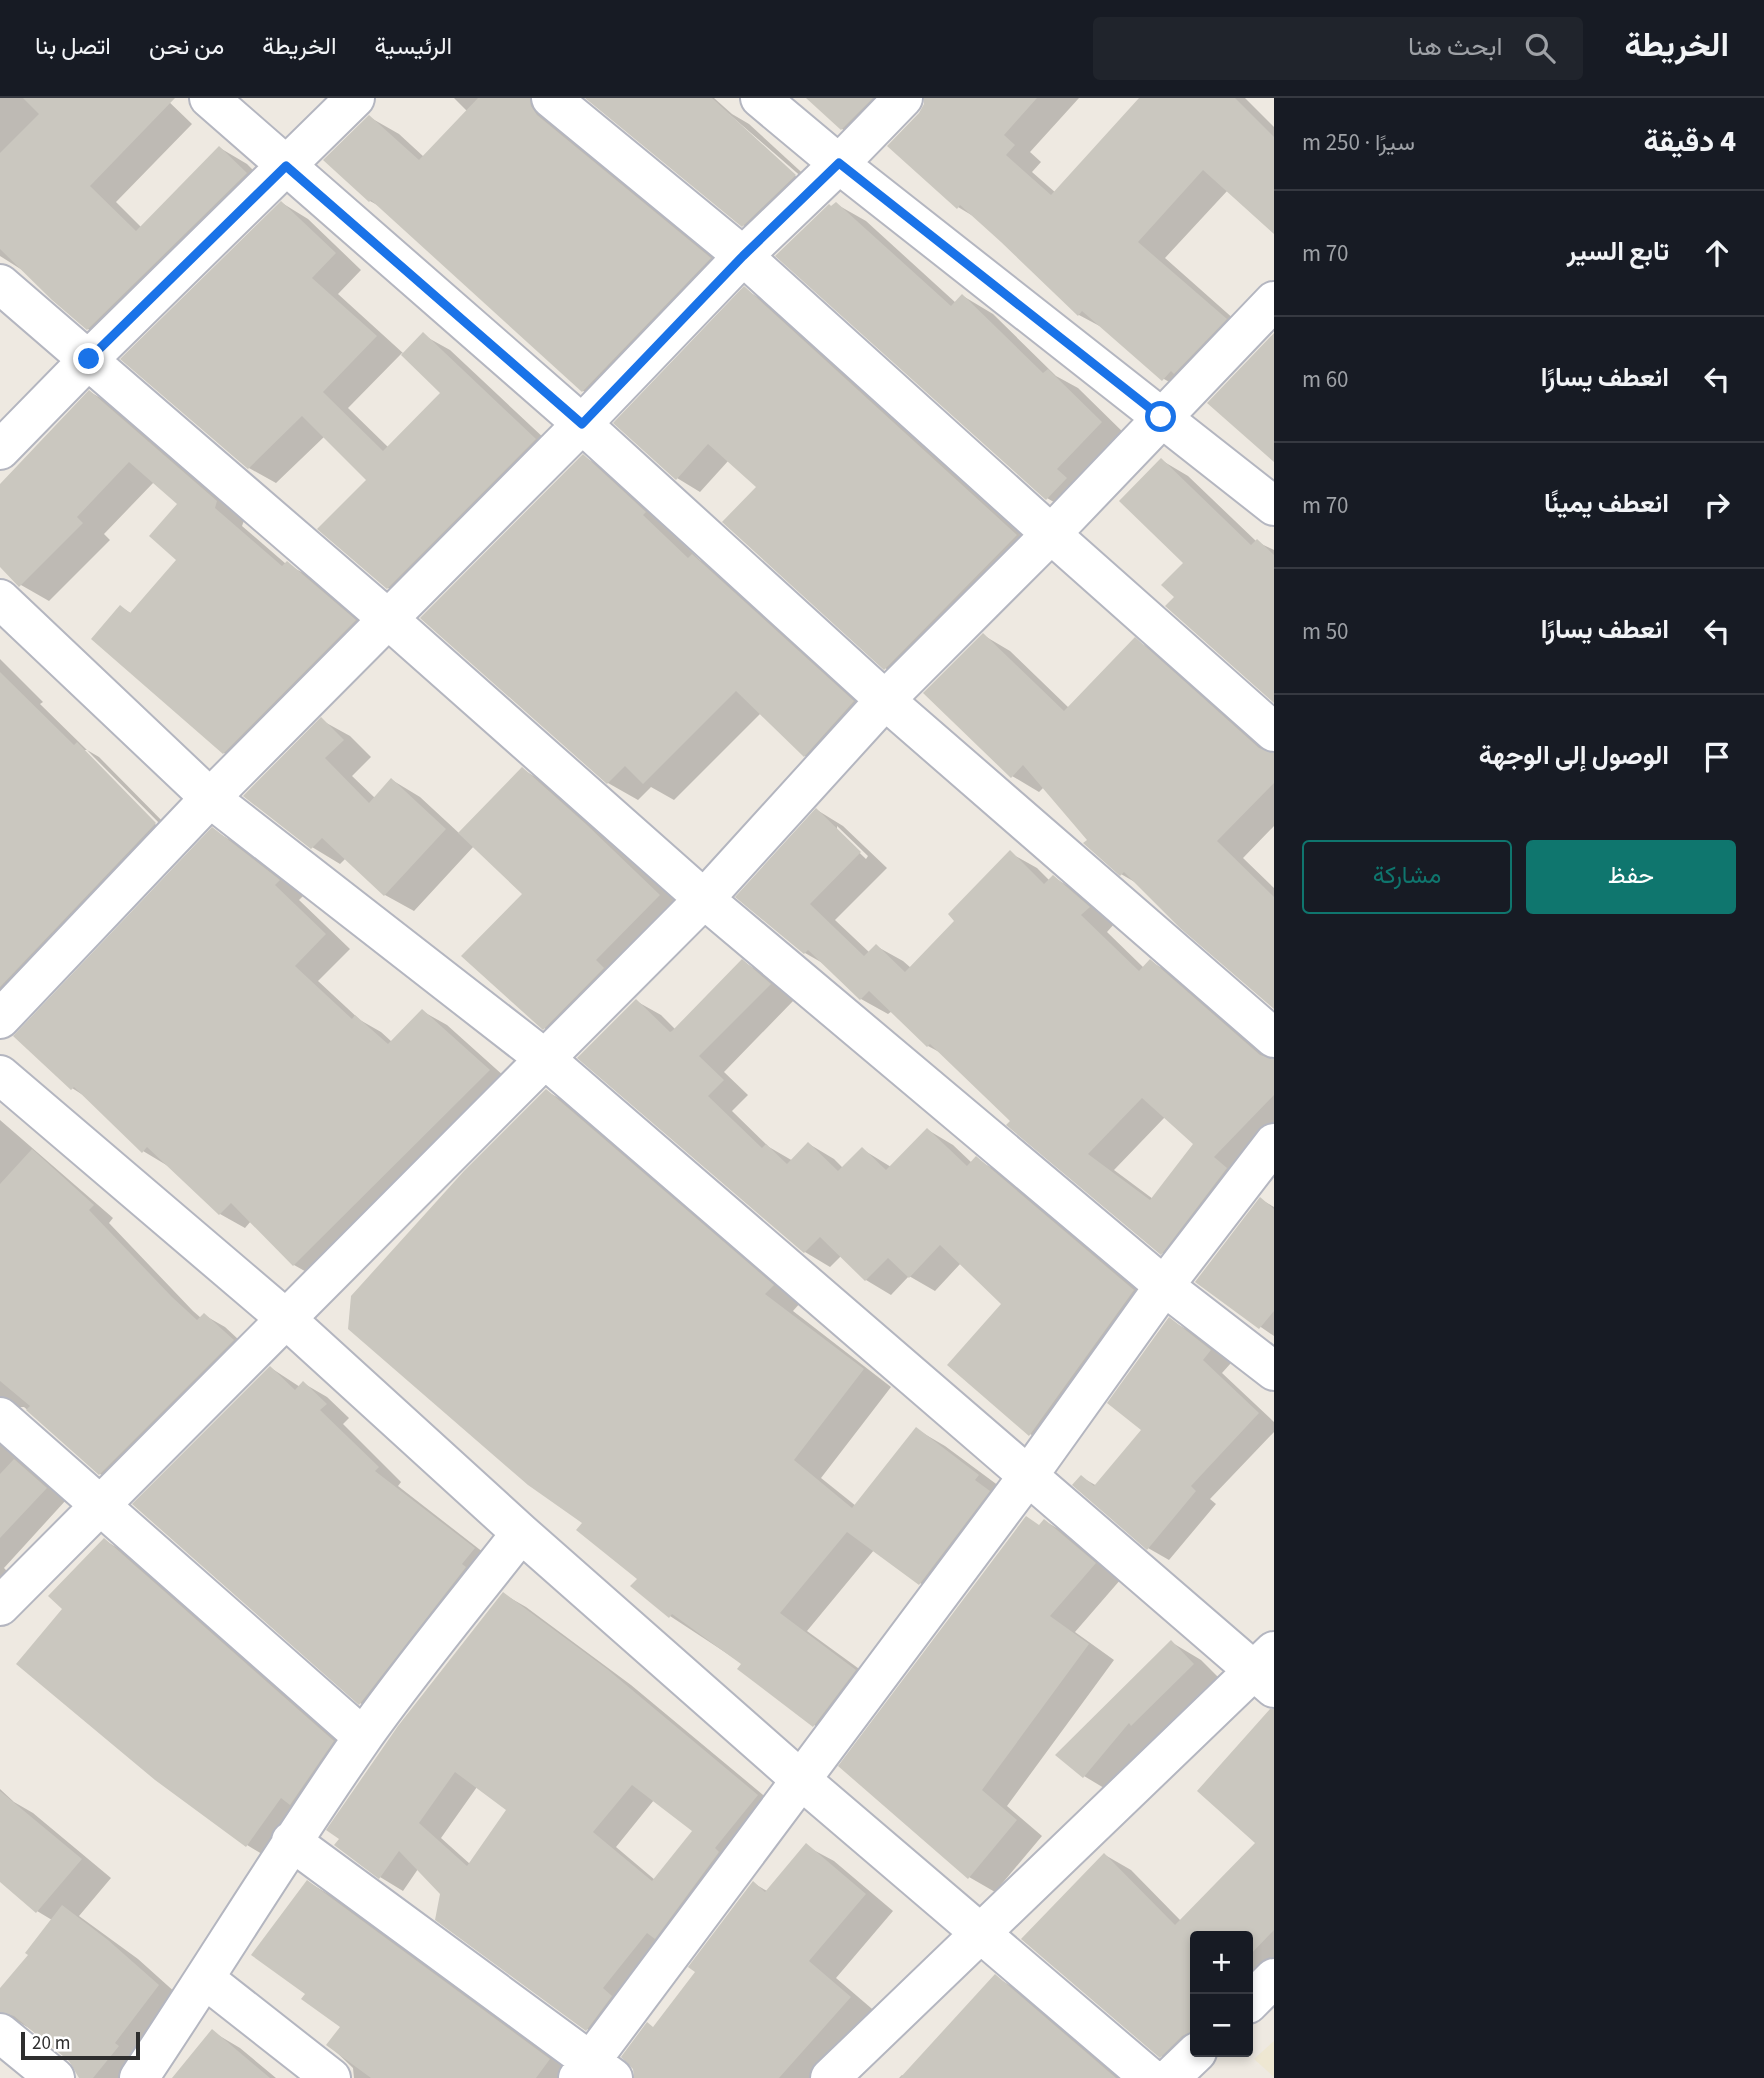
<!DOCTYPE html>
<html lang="ar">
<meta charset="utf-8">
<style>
body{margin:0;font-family:"Source Sans 3",Vazirmatn,sans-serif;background:#20242c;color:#f1f3f6;direction:rtl}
.controls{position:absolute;right:21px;bottom:21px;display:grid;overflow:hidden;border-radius:7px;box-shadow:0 4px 10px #0003}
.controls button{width:63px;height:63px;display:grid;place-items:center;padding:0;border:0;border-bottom:2px solid #363941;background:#171b24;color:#f1f3f6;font:35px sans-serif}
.scale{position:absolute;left:21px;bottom:18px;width:119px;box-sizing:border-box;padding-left:7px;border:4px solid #2e2e2e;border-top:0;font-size:19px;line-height:24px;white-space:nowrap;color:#2e2e2e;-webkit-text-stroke:5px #fff;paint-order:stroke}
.stop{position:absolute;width:21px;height:21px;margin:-16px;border:5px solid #1a73e8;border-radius:50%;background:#fff}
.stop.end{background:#1a73e8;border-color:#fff;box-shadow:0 2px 7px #0008}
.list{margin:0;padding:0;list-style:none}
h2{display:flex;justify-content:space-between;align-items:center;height:91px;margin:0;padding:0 28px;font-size:30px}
h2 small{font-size:23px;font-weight:400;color:#9ea1a6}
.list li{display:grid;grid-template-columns:46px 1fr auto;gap:21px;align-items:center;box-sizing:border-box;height:126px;padding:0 28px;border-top:2px solid #363941}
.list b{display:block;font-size:26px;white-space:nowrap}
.list em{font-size:23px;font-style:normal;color:#9ea1a6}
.actions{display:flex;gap:14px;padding:21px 28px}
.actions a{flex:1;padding:16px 0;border:2px solid #0f766e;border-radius:7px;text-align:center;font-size:24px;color:#0f766e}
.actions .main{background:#0f766e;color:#fff}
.icon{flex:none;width:38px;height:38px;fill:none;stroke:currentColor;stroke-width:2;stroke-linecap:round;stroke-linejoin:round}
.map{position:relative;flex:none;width:1274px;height:1980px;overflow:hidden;direction:ltr}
header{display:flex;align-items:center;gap:42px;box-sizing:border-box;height:98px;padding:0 35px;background:#171b24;border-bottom:2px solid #363941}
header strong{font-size:33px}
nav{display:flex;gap:38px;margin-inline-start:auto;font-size:24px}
.search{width:490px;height:63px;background:#20242c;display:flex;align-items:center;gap:18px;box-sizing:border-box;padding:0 24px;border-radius:7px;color:#9ea1a6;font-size:26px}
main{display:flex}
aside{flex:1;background:#171b24}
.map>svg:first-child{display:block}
.education{fill:#eee7d2}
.shadow{fill:#0003;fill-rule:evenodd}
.building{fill:#cac7bf;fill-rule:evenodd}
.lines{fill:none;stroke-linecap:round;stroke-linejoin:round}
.minor-casing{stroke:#b4b6c0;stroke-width:42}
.minor{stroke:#fff;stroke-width:38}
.route{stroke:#1a73e8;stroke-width:9}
</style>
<header>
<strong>الخريطة</strong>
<div class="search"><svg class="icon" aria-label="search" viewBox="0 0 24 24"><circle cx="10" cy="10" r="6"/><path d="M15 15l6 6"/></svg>ابحث هنا</div>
<nav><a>الرئيسية</a><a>الخريطة</a><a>من نحن</a><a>اتصل بنا</a></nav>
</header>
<main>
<aside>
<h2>4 دقيقة<small>سيرًا · 250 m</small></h2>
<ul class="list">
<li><svg class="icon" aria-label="ahead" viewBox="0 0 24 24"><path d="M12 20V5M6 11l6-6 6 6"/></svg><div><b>تابع السير</b></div><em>70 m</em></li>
<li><svg class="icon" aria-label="left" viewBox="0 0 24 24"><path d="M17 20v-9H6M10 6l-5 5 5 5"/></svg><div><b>انعطف يسارًا</b></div><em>60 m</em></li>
<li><svg class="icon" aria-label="right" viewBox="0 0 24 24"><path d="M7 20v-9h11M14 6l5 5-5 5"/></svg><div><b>انعطف يمينًا</b></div><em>70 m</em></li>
<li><svg class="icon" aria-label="left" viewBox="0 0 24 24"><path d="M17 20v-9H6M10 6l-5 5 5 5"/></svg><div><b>انعطف يسارًا</b></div><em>50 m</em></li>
<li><svg class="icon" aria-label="arrive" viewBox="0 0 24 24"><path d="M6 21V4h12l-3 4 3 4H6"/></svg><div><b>الوصول إلى الوجهة</b></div></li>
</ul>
<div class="actions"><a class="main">حفظ</a><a>مشاركة</a></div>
</aside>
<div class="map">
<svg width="1274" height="1980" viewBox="0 0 1274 1980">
<rect width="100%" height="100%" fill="#eee9e1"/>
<path class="education" d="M 1274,1943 L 1274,1979 L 1254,1961 Z"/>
<path class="shadow" d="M 0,0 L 165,0 L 192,26 L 116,104 L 142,130 L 220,50 L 247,66 L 273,92 L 115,247 L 88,231 L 30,177 L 0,158 Z
M 454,0 L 565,0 L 738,177 L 611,309 L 583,293 L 379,108 L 370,103 L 371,20 L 399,36 L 424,59 L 468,14 Z
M 588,0 L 714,0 L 732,16 L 749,26 L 823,94 L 771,144 L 743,127 ZM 729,16 L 804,81 L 802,84 L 728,17 Z
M 808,0 L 915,0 L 870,47 L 842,31 Z
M 926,0 L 1079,0 L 1030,54 L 1041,64 L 1032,74 L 1056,95 L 1141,0 L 1245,0 L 1274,29 L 1274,133 L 1228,92 L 1165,160 L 1253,238 L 1192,297 L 1164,281 L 1107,232 L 1079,217 L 978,121 L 958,109 L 920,16 L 926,6 Z
M 282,105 L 308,121 L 361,172 L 338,196 L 404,256 L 423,237 L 450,252 L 562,357 L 415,505 L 388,490 L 368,382 L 325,338 L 276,385 L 249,370 ZM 402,255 L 442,295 L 389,350 L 348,310 Z
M 836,106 L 866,123 L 956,205 L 963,198 L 993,216 L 1056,278 L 1078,290 L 1131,342 L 1077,418 L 1047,400 L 832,110 Z
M 744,191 L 768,205 L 1040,451 L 909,584 L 885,570 L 759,389 L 729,362 L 700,394 L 677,380 Z
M 90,294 L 118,310 L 245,420 L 242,428 L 286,466 L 315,481 L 383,539 L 252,671 L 224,655 L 121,509 L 132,516 L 179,461 L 179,406 L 154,384 L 104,436 L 110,442 L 49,503 L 21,487 L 0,467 L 0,389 Z
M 583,358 L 613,376 L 675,432 L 672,435 L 700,462 L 722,475 L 883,621 L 834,675 L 805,658 L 761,615 L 674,702 L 651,689 L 638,702 L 608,685 Z
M 1161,362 L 1188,378 L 1257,444 L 1274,452 L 1274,602 L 1176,499 L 1185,465 Z
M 983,537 L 1010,553 L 1069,610 L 1135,542 L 1162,557 L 1274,657 L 1274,728 L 1243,760 L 1274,790 L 1274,909 L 1138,786 L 1121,776 L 1044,689 L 1039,694 L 1012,678 Z
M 0,561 L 43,604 L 40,606 L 87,652 L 82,652 L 161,732 L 164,730 L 87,652 L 99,659 L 177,738 L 0,903 Z
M 321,622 L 350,638 L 371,659 L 352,678 L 375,700 L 392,682 L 420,699 L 460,736 L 522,671 L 552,689 L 618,746 L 688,815 L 574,947 L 544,930 L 524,796 L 474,748 L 414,813 L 385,797 L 346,760 L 340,766 L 312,749 Z
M 817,712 L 843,728 L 887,770 L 835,822 L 870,855 L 876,848 L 903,863 L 911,870 L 957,823 L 1010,755 L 1037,770 L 1050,783 L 1053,779 L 1080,795 L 1115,825 L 1107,834 L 1144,870 L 1150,863 L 1177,879 L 1274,963 L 1274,1041 L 1188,1171 L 1162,1155 L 1012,1023 L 943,956 L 928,948 L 892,913 L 888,916 L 861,901 L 826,867 L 805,855 ZM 837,728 L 868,758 L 866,761 L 837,733 ZM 1165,1019 L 1195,1046 L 1153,1101 L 1114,1072 Z
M 213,732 L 237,746 L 304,797 L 299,802 L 350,851 L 318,883 L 360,922 L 381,934 L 392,944 L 422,913 L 447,927 L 514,987 L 319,1181 L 294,1167 L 251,1123 L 245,1130 L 220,1116 L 168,1068 L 143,1053 L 86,999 L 72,990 Z
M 742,863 L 767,878 L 795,901 L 724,974 L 748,997 L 732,1013 L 769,1049 L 793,1063 L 809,1046 L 834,1061 L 843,1070 L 862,1051 L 891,1069 L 928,1032 L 953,1047 L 972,1065 L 976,1061 L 1001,1075 L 1159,1207 L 1055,1351 L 1030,1336 L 1003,1206 L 961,1165 L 935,1193 L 909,1178 L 891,1197 L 866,1182 L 841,1158 L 830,1169 L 805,1154 L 580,959 L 636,903 L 661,917 L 675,931 Z
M 546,993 L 575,1009 L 801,1204 L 793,1213 L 891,1289 L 821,1380 L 856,1408 L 916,1331 L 945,1348 L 1007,1394 L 949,1502 L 920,1485 L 874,1452 L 807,1533 L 884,1589 L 843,1644 L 814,1627 L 743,1566 L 670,1518 L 639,1481 L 584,1425 Z
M 0,1022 L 113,1120 L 109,1125 L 193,1213 L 201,1220 L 204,1217 L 225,1229 L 253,1255 L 121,1388 L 100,1376 L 24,1309 L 15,1309 L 0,1325 Z
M 1260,1101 L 1274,1109 L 1274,1238 L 1255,1225 Z
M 1169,1222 L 1190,1233 L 1231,1265 L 1222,1275 L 1274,1324 L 1274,1334 L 1210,1401 L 1216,1406 L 1169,1462 L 1148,1450 L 1081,1379 L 1097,1388 L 1143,1332 Z
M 271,1270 L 300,1289 L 303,1285 L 327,1299 L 349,1320 L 343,1326 L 401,1384 L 398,1388 L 497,1465 L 384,1619 L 360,1605 L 135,1406 Z
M 0,1339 L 66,1402 L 4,1470 L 20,1487 L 0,1507 Z
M 1045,1423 L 1070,1438 L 1121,1481 L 1075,1534 L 1114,1562 L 1007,1708 L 1042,1738 L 995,1794 L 969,1779 L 841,1668 Z
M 104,1442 L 135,1460 L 364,1661 L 277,1765 L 247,1747 L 64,1510 Z
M 503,1496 L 526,1509 L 631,1587 L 780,1711 L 610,1945 L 587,1931 L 418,1771 L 403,1793 L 380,1779 ZM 477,1689 L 509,1712 L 470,1766 L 441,1740 ZM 654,1702 L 694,1733 L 655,1782 L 616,1749 Z
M 1171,1544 L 1201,1562 L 1223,1584 L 1114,1696 L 1084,1678 Z
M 1274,1613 L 1274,1874 L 1248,1922 L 1248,1838 L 1195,1838 L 1195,1954 L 1187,1973 L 1161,1958 L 1105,1757 L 1131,1772 L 1181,1823 L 1257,1745 Z
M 0,1691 L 14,1704 L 33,1715 L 111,1780 L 79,1818 L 138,1861 L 187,1905 L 136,1980 L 82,1980 L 70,1962 L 29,1930 L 0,1913 L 0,1893 L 30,1857 L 52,1822 L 37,1813 L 0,1782 Z
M 806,1748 L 834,1763 L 893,1813 L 836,1880 L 878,1916 L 821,1980 L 636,1980 L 654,1930 L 697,1874 L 753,1785 L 767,1793 Z
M 308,1784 L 335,1800 L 577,1978 L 575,1980 L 354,1980 L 353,1970 L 329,1947 L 343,1928 L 307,1896 Z
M 995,1879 L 1024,1895 L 1123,1980 L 899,1980 L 902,1977 L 904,1978 Z
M 213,1934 L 240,1950 L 276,1980 L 174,1980 Z"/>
<path class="building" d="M 23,0 L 175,0 L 90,88 L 136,133 L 219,48 L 247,75 L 87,232 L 52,202 L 0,151 L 0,55 L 39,16 Z
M 478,0 L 530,0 L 531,8 L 537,17 L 711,160 L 582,294 L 371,102 L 369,104 L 323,62 L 369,17 L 419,62 Z
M 585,0 L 712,0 L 796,77 L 742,129 Z
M 806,0 L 873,0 L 841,32 Z
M 924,0 L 1037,0 L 1004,37 L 1015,47 L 1006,57 L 1051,97 L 1139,0 L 1235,0 L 1274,39 L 1274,136 L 1203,72 L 1138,144 L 1227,221 L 1174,276 L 1171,273 L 1162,283 L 1082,213 L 1078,218 L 1001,144 L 960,107 L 957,111 L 887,48 L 919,15 L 924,6 Z
M 281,103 L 336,155 L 312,180 L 377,238 L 323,294 L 383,353 L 440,295 L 401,257 L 423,234 L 536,341 L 387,491 L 317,431 L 366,382 L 302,318 L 248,371 L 120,261 Z
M 836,104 L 951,208 L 962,196 L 1043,275 L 1048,271 L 1102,324 L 1057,371 L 1067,380 L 1046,402 L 775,158 L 829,106 L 831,108 Z
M 744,188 L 1017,437 L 884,572 L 722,424 L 756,389 L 708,346 L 676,382 L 613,325 Z
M 1274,235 L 1274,364 L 1207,305 Z
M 89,292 L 217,403 L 215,410 L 282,468 L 287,463 L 356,522 L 223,656 L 91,541 L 120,507 L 130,515 L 176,462 L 149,438 L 177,406 L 129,364 L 77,419 L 83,425 L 19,489 L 0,469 L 0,386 Z
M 583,356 L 646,414 L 643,417 L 688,460 L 692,456 L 854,603 L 804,659 L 736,593 L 643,686 L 625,668 L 607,686 L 420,520 Z
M 1161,360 L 1251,447 L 1257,441 L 1274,457 L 1274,605 L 1165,508 L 1174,499 L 1161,487 L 1183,465 L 1119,403 Z
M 983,535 L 1064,613 L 1135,539 L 1259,650 L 1274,655 L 1274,685 L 1217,743 L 1274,799 L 1274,911 L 1180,830 L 1124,774 L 1120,778 L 1083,745 L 1087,742 L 1023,667 L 1011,680 L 923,595 Z
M 0,574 L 74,647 L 77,644 L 156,725 L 0,889 Z
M 321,619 L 344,642 L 325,660 L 369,705 L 391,680 L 446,731 L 384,798 L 322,740 L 311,751 L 243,698 Z
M 522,669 L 587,727 L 660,797 L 596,862 L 604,870 L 543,932 L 461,858 L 522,796 L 458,735 Z
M 816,710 L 861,754 L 810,806 L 864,858 L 876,846 L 905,874 L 954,823 L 948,816 L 1010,752 L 1044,786 L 1053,777 L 1090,809 L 1081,817 L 1139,873 L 1150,861 L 1260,957 L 1274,961 L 1274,997 L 1214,1059 L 1227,1070 L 1161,1157 L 1006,1027 L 1010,1023 L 930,946 L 927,949 L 869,893 L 860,902 L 808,852 L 804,856 L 735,799 ZM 1142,1000 L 1193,1046 L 1150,1102 L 1088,1056 Z
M 212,729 L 280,782 L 275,787 L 326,836 L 295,868 L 352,921 L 355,917 L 388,946 L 422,911 L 490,972 L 293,1168 L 231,1105 L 219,1117 L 147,1049 L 142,1055 L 74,989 L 71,992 L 13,938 Z
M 742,861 L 771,886 L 699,958 L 724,982 L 708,998 L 762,1050 L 766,1046 L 787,1066 L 808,1044 L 838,1073 L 862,1049 L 886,1072 L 927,1030 L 967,1068 L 976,1058 L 1134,1192 L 1029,1338 L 947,1267 L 1001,1206 L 940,1147 L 909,1180 L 888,1160 L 865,1183 L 820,1139 L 804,1155 L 577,960 L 636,901 L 670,934 L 672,933 Z
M 546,991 L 774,1187 L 765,1196 L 864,1271 L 794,1362 L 852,1410 L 916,1329 L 979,1377 L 975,1382 L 990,1393 L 919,1487 L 847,1434 L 780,1515 L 856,1572 L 813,1629 L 737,1571 L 741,1566 L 672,1516 L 669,1520 L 630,1488 L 637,1481 L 576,1432 L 582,1425 L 528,1387 L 348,1231 L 351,1198 L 464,1073 Z
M 32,1051 L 94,1107 L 89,1112 L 172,1199 L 197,1222 L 204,1215 L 234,1242 L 99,1377 L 26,1312 L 30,1308 L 0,1283 L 0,1086 Z
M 1260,1099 L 1274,1111 L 1274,1213 L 1259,1231 L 1195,1184 Z
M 1169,1219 L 1211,1252 L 1203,1262 L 1259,1315 L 1191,1388 L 1196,1393 L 1147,1452 L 1072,1387 L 1081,1377 L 1094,1388 L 1141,1332 L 1107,1305 Z
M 270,1268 L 295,1292 L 303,1283 L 327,1306 L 320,1312 L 379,1369 L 375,1373 L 475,1450 L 462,1466 L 466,1469 L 359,1607 L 132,1406 Z
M 14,1361 L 47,1390 L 0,1440 L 0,1376 Z
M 1026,1418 L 1039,1427 L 1044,1421 L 1096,1465 L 1050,1518 L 1089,1546 L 982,1692 L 1017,1722 L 968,1781 L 838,1668 Z
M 104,1440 L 334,1643 L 290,1707 L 281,1700 L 246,1749 L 155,1682 L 16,1566 L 62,1511 L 48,1498 Z
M 503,1494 L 607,1571 L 758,1697 L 715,1750 L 719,1754 L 655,1841 L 647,1835 L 603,1890 L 612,1898 L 586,1933 L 435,1822 L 440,1796 L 399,1753 L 379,1781 L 334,1747 L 339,1741 L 326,1732 L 398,1628 ZM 455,1674 L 506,1712 L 467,1768 L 419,1725 ZM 632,1687 L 692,1733 L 652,1783 L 593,1734 Z
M 1171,1542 L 1194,1566 L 1131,1628 L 1129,1625 L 1083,1680 L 1055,1657 Z
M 1270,1611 L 1274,1611 L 1274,1832 L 1248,1859 L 1248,1838 L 1195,1838 L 1195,1932 L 1182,1938 L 1160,1960 L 1021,1841 L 1104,1755 L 1175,1827 L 1255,1745 L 1197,1693 Z
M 0,1693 L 82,1761 L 36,1815 L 0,1784 Z
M 806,1745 L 866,1796 L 809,1863 L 851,1899 L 779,1980 L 634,1980 L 633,1971 L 621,1959 L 647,1924 L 653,1929 L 695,1874 L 688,1869 L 753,1783 L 765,1794 Z
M 307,1782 L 550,1961 L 536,1980 L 371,1980 L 326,1947 L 340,1929 L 301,1901 L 305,1896 L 251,1857 Z
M 62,1807 L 108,1842 L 159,1887 L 115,1945 L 119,1948 L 93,1980 L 79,1980 L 69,1963 L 14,1918 L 0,1914 L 0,1890 L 28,1857 L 25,1855 Z
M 995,1876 L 1116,1980 L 900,1980 Z
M 212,1931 L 270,1980 L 172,1980 Z"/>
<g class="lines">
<g class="minor-casing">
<path id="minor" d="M 209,0 L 582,326 L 885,602 L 1274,940
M 551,0 L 743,158 L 1051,436 L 1274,634
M 760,0 L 839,66 L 1274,408
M 0,186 L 388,521 L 704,801 L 1164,1188 L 1274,1273
M 0,352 L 89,261 L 355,0
M 0,501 L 210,700 L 544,960 L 1274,1590
M 0,921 L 210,700 L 582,326 L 743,158 L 839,66 L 903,0
M 0,977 L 285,1220 L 521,1435 L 800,1681 L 1150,1980
M 0,1319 L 363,1639
M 0,1508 L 704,801 L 885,602 L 1051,436 L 1274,203
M 291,1743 L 613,1980
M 205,1881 L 331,1980
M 1248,1906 L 1274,1880
M 0,1935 L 55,1980
M 139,1980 C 214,1868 284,1752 361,1642 C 411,1571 468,1503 521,1435
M 578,1980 L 1028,1378 L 1164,1188 L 1274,1045
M 830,1980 L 1274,1553
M 1170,1980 L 1197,1954"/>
</g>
<use href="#minor" class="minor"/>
</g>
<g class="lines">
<path class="route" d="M 89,261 L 286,68 L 582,326 L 743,158 L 839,65 L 1161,319"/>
</g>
</svg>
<div class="controls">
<button>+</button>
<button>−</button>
</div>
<div class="scale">20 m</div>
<div class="stop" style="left:1161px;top:319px"></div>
<div class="stop end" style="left:89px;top:261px"></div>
</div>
</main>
